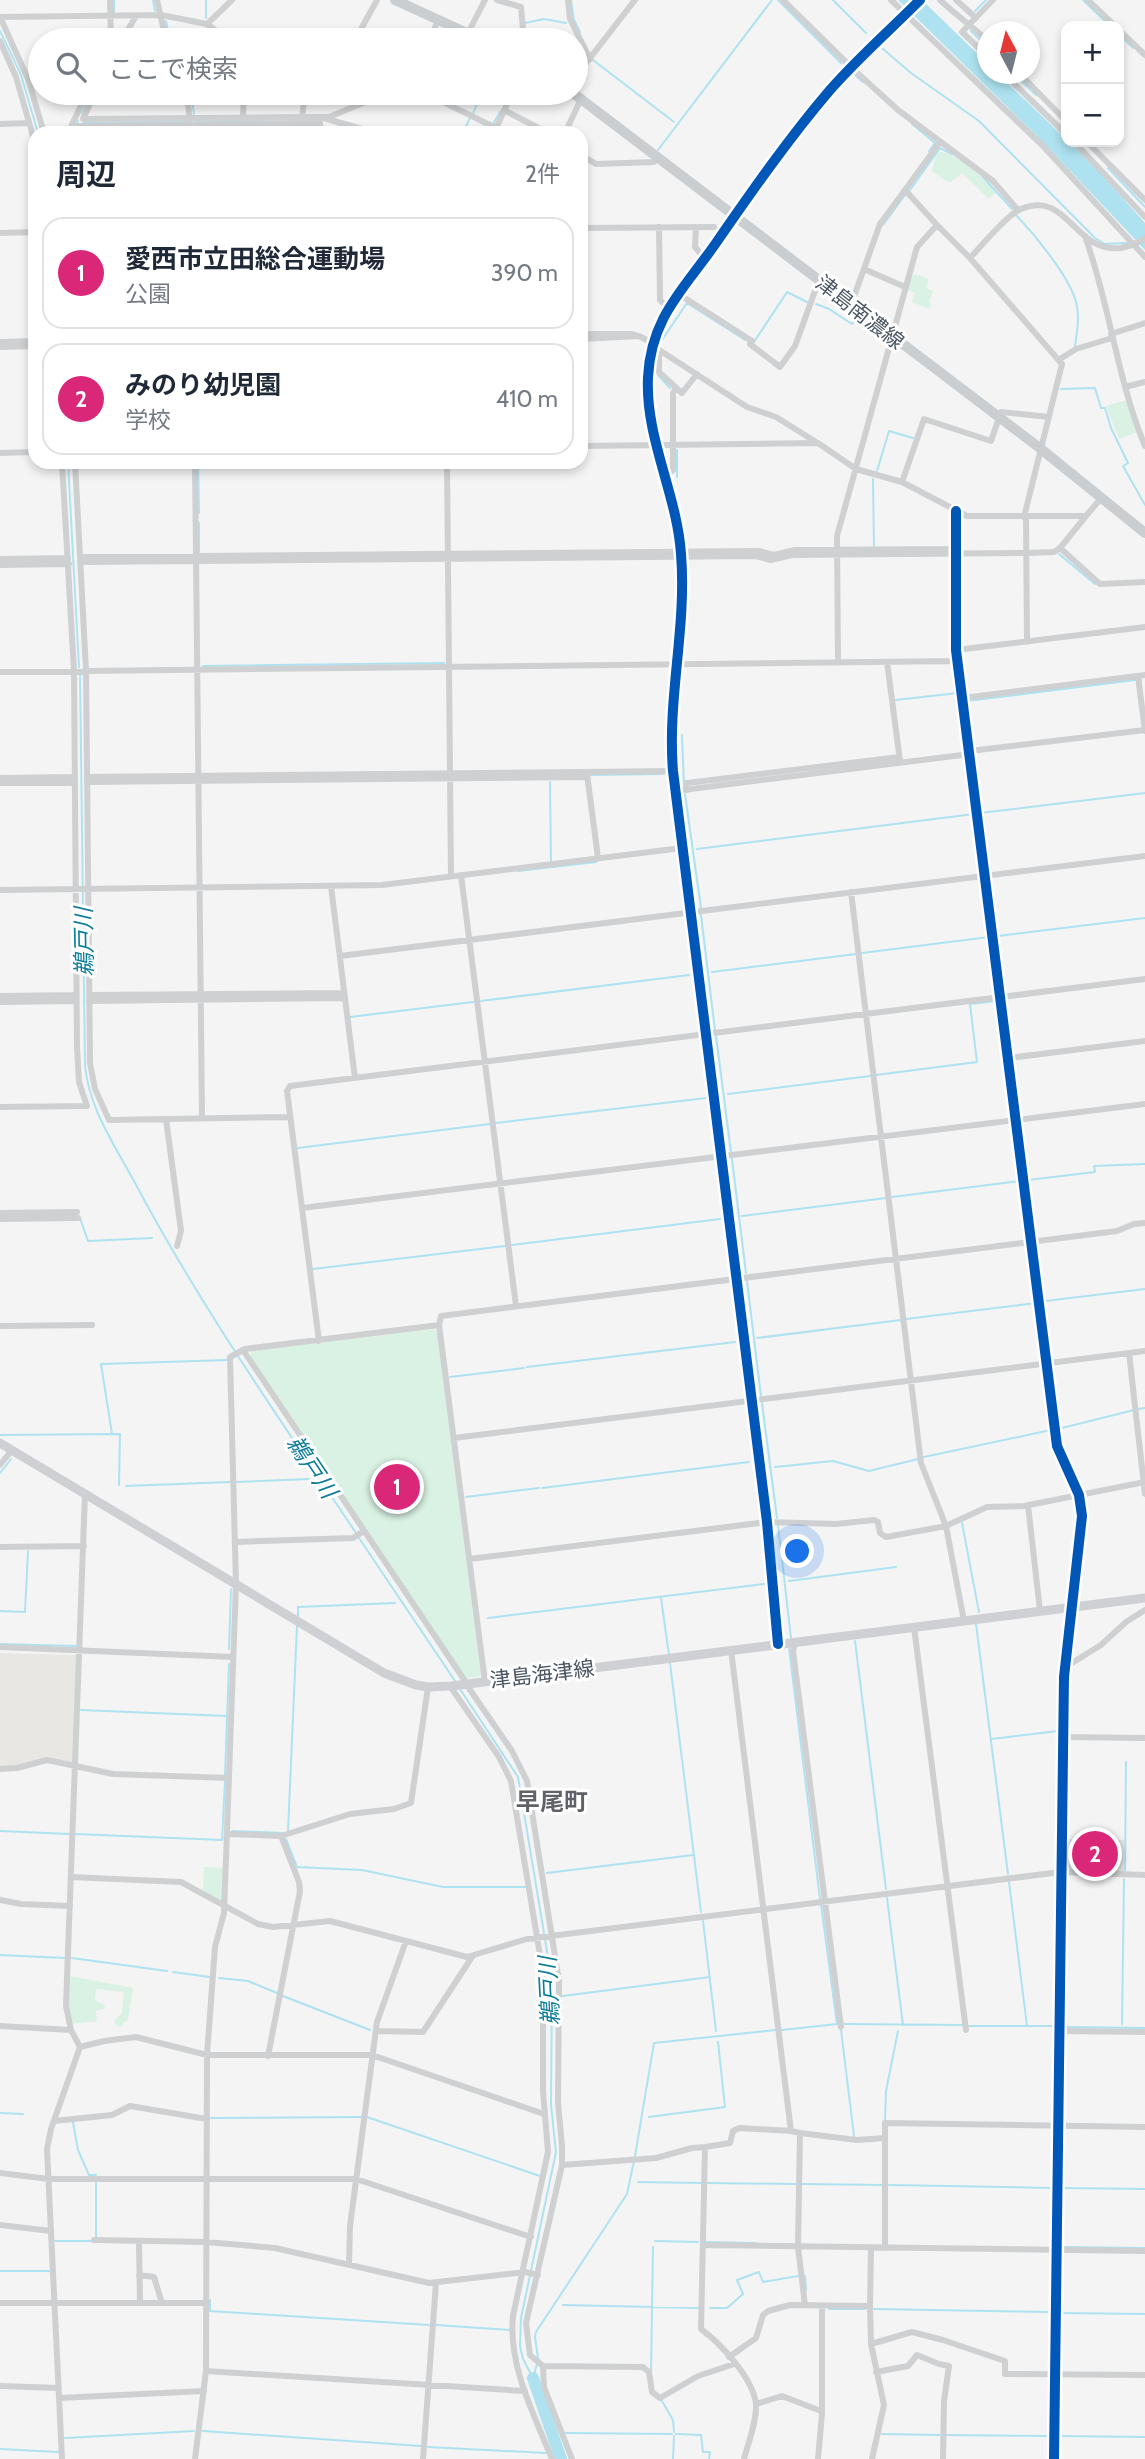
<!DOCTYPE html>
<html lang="ja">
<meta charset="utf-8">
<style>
body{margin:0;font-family:Cabin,"Noto Sans JP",sans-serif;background:#f2f2f3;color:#1f2937}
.controls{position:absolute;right:21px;top:21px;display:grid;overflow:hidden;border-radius:14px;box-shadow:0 4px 10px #0003}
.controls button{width:63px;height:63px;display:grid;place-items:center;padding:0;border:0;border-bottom:2px solid #e0e1e3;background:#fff;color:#1f2937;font:35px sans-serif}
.compass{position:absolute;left:977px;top:21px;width:63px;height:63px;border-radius:50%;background:#fff;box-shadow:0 4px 10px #0003;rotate:353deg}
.you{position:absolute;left:798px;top:1552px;width:24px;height:24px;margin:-18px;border:5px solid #fff;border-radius:50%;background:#1a73e8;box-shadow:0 0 0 10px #1a73e833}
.badge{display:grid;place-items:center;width:46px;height:46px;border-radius:50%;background:#db2777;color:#fff;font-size:23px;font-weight:700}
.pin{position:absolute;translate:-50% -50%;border:4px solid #fff;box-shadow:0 2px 7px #0006}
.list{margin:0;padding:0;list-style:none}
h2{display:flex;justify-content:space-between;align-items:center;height:91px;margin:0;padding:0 28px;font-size:30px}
h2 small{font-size:23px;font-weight:400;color:#747a83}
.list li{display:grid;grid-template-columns:46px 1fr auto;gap:21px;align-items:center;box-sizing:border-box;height:112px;margin:0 14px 14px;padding:0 14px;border:2px solid #e0e1e3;border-radius:21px}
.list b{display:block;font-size:26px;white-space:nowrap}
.list p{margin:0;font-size:23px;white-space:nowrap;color:#747a83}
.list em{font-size:23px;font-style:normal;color:#747a83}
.icon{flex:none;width:38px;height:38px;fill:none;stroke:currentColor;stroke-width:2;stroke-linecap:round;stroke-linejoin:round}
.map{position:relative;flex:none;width:1145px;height:2459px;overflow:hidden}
.search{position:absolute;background:#fff;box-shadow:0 4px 10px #0003;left:28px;top:28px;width:560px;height:77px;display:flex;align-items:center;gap:18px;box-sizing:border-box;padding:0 24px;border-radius:38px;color:#747a83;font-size:26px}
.panel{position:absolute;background:#fff;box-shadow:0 4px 10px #0003;left:28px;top:126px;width:560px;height:343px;border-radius:21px}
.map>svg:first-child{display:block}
.commercial{fill:#e8e7e3}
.education{fill:#e6e5e6}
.green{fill:#d9f2e3}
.water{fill:#aee2f0}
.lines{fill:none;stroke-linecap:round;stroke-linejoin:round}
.stream{stroke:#aee2f0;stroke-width:2}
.river{stroke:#aee2f0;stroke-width:12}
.street{stroke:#ced0d2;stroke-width:6}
.secondary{stroke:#ced0d4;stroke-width:9}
.primary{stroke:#caced1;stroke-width:10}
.cycleway-casing{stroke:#fff;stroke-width:15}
.cycleway{stroke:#0057b8;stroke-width:10}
.labels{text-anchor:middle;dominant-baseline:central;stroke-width:6;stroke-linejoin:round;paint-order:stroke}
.street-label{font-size:21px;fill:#4a5661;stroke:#fff}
.water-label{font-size:23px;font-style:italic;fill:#0c7c9b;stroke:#fff}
.quarter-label{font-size:24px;font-weight:bold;fill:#5f6368;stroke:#fff}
</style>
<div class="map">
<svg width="1145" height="2459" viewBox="0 0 1145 2459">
<rect width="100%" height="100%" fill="#f4f4f4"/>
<path class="commercial" d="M 0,1653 L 76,1655 L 78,1658 L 72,1763 L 44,1758 L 17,1766 L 0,1767 Z"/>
<path class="education" d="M 1065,1839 L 1124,1840 L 1124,1872 L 1065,1870 Z"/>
<path class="green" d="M 939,152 C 957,152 984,179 996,192 L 989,199 L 962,173 L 951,182 C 944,181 938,175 932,171 L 936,155 Z
M 913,274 L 929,279 L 926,288 L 933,291 L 929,302 L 931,304 L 929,309 L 912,302 L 915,293 L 907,290 Z
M 1127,400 L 1137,432 L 1119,439 L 1106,406 Z
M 434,1329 L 437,1331 L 481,1676 L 466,1678 L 250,1356 L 252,1351 Z
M 204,1867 L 223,1868 L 222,1901 L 203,1891 Z
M 69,1976 L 133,1988 L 128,2020 L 124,2022 L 121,2028 L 116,2025 L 114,2021 L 122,2013 L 124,1992 L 96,1989 L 95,2000 L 104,2005 L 105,2008 L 96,2011 L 97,2021 L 71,2024 L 68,2006 Z"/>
<path class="water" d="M 898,0 L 922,0 L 987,63 L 988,74 L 998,74 L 1095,167 L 1145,223 L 1145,250 L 1045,144 Z"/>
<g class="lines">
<path class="stream" d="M 114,0 L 114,12
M 153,0 L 155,11
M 206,0 L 206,18
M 571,0 L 574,20 L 580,32
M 778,0 L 841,63
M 833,0 L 866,33
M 1083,0 L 1110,26
M 975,11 L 986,0
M 166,21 L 170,40
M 525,23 L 544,19 L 566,23
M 0,31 L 21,75 L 38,133
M 971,31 L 988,47
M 1119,34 L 1133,48
M 883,49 L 911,73 L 979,121 L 1095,238 L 1105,244 L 1127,243
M 593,60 L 674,122
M 1014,74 L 1036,95
M 856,76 L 863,82
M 191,93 L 194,114
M 82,114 L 91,93
M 473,114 L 481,93
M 196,121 L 262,121
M 84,123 L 187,121
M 493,124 L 500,112
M 912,124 L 935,143 L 929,151
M 195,128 L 195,133
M 72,133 L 78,121
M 463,133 L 470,118
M 658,150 L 772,0
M 1108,168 L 1145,207
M 982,176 L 1012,209
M 910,190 L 940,148 L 952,154
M 1017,216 C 1035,235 1069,276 1076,302 C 1080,316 1077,332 1075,346
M 883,225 L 905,195
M 816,304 L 829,309 L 852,324 L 857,317
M 754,342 L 787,292 L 807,302
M 660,343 L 687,303 L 745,340
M 658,375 L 670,388
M 1061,389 L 1095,388 L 1101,408 L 1105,408 L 1111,428 L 1128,463 L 1123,466 L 1145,505
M 677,450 L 677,477
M 68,462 L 79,667
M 198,462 L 199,513
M 877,471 L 889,431 L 913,438
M 873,479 L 874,548
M 199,523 L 199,552
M 1059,554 L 1095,584
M 203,666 L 444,663
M 80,673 L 85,1064 C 88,1107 114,1144 134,1181 C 199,1304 279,1418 356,1533
M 895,700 L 958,693
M 682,735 L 684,786
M 973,747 L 967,701 L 1135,680
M 974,755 L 981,810
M 591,775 L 663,774
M 550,782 L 551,861
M 685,794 L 701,908
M 980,813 L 1145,793
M 983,814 L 990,870
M 697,849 L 974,814
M 518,871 L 596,862
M 991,879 L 1005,993
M 701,915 L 715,1030
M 998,936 L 1145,918
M 862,953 L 989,937
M 712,972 L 856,954
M 481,1001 L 689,975
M 1006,1003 L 1012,1054
M 350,1017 L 473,1002
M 716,1036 L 731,1152
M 1013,1061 L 1019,1115
M 876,1075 L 977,1062 L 970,1004 L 997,1001
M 728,1094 L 870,1076
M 496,1123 L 706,1098
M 1020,1123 L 1035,1237
M 298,1148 L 490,1124
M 732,1159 L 746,1273
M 1028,1180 L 1095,1172 L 1094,1166 L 1145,1164
M 892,1197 L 1020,1181
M 742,1216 L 886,1198
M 80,1218 L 88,1241 L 152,1238
M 512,1245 L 720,1219
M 1036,1245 L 1051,1358
M 313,1269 L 505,1246
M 747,1281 L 761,1396
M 1045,1301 L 1145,1289
M 906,1319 L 1036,1303
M 757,1338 L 901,1320
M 527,1367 L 735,1342
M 1051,1367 L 1053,1377
M 450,1377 L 524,1368
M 1054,1388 L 1059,1424
M 762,1403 L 777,1518
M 1139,1409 L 1145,1408
M 1058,1429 L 1134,1410
M 112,1434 L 101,1364 L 228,1360
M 0,1435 L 120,1434 L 119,1485
M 924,1457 L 1051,1430
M 775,1467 L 833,1461 L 869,1471 L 918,1459
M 0,1473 L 11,1459
M 237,1482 L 309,1479
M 126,1486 L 230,1482
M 542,1488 L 749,1462
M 466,1497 L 539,1488
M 962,1523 L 979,1612
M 778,1525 L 791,1638
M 359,1538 L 455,1681
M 789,1581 L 896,1567
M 661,1598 L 669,1655
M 0,1611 L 25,1612 L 28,1551
M 298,1616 L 298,1607 L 395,1603
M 488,1618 L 764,1584
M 976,1624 L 1008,1874
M 855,1641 L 886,1889
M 0,1644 L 76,1646
M 789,1648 L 820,1899
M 229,1649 L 231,1589
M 670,1663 L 701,1912
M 460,1689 L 518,1777 L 544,1933
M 81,1710 L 227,1716
M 992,1739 L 1058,1731
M 225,1775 L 229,1664
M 0,1831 L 69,1834
M 232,1831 L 283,1833
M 288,1831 L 297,1626
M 75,1834 L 222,1840 L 225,1781
M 286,1839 L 297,1867 L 362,1870 L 443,1887 L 525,1887
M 1125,1871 L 1126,1762
M 547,1873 L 693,1855
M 1009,1882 L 1027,2026
M 887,1898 L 903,2025
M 821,1904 L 837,2024
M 703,1921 L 716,2031
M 0,1955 L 65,1958
M 72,1958 L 167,1971
M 173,1972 L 210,1977
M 219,1978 L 248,1981 L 277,1993
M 283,1996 L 370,2030
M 563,1996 L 710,1977
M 844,2024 L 962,2025
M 1122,2024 L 1124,1879
M 969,2026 L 1053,2026
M 1066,2027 L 1145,2028
M 782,2030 L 837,2024
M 841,2030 L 854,2136
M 0,2113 L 23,2114
M 367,2117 L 540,2176
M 649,2117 L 725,2107 L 718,2042
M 211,2118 L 361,2117
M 885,2120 L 886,2091 L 898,2031
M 73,2122 L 78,2150 L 89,2175 L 96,2175
M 635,2156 L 654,2043 L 775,2030
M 638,2182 L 701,2183
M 707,2183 L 796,2184
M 802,2184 L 882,2185
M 889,2185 L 1052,2188
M 1063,2188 L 1145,2189
M 96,2238 L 96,2183
M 55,2241 L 91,2241
M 655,2241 L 698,2242
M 706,2242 L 756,2243
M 1051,2246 L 1053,2132
M 1064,2247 L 1145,2248
M 0,2271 L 49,2271
M 805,2276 L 806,2290
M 210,2300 L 210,2311 L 429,2325
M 563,2305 L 698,2308
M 710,2308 L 727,2308 L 743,2294 L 737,2280 L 759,2272 L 763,2282 L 798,2276
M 829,2309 L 865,2309
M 874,2309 L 1050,2312
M 1060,2313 L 1145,2314
M 436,2325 L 511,2330
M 538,2358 L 535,2337 L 536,2332 L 627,2194 L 634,2161
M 1050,2369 L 1051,2256
M 651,2372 L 653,2247
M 533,2378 L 523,2359 L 520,2346 L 521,2318 L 556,2152 L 551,2105 L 552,1982 L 545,1939
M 533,2378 L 537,2364
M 662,2401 L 673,2420 L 674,2432
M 203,2431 L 421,2446
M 566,2433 L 672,2434
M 676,2434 L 701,2435 L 703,2452 L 710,2452 L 709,2459
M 882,2434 L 940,2435
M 947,2435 L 1049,2436
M 1059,2436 L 1145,2437
M 65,2438 L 194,2431
M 428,2447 L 546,2453
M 0,2449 L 58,2452
M 556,2453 L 558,2452
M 673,2459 L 674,2436
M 1048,2459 L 1049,2380"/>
<path class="river" d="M 533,2378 L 561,2459"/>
<path class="street" d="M 110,0 L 111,40
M 157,0 L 166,40
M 497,0 L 521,7 L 524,40
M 568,0 L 570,19 L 590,59
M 783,0 L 852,68 L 898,110 L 993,181 L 1018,210
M 891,0 L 1043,146 L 1145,257
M 940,0 C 956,15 972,26 988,41
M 956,0 L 976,18
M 1088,0 L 1115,26
M 0,17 L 161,15 L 207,24 L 232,0
M 0,17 L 28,79 L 44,133
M 207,24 L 228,40
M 1119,30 L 1145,55
M 468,33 L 485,0
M 122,40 L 136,16
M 355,40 L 377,0
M 430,40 L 438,20
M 0,41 L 16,77 L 35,143
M 988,57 L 962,32 L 993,0
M 1004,74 L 1066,134
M 1020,74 L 1066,121
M 576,76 L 635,0
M 95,93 L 83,119 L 320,117 L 376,133
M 187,93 L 191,133
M 425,93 L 496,128
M 446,103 L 451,93
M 504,110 L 548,133
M 243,118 L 244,93
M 302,118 L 305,93
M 0,124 L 29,123
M 79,126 L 320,123
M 68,133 L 87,93
M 320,133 L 320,117 L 329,117 L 387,93
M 494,133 L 512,93
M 565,133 L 581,99
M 1074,142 L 1145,217
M 1087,142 L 1145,200
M 581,155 L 596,164 L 654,162 L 657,157
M 735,216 L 831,89 L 920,0
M 937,225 L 905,190 L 940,142
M 659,227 L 660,300 L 668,308
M 696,227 L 695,247 L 705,259
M 581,228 L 714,227
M 0,233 L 35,232
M 1086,239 C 1110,306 1117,379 1145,446
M 970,258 C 981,246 1008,214 1021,209 C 1068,189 1073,253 1121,248 C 1131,246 1137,244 1145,238
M 864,269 L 905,287
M 677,293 L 752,341 L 750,344 L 780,367 L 795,346 L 819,280
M 851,305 L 880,224 L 905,190
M 581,334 L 632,334 L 638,336
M 1111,334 L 1145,323
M 581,339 L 639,336 L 654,344
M 0,342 L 35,341
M 653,346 L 747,407 L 776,417 L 816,442
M 0,347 L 35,346
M 659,350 L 659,372 L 682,393 L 697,374
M 1060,359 L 1076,349 L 1112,338
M 1125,387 L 1145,382
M 581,446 L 818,443 L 856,469 L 902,482 L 967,516 L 1086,516 L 1102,497
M 0,453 L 35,452
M 75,462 L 86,670 L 90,1063 L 95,1089 L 109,1120 L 290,1117
M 195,462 L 202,1118
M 447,462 L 451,876
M 666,475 L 673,470 L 673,393 L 676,388
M 902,482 L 924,419 L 991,441 L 1001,412 L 1049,417
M 956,511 L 956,650 L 1057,1446 L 1079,1495 L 1082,1516 L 1072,1607
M 1086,516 L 1060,548 L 1100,584 L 1145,582
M 1026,517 L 1027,642
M 80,557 L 759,551 L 774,555 L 795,550 L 956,549
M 0,559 L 68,558
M 81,562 L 756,556 L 771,560 L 792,555 L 1026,553 L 1054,552 L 1060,548
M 0,565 L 69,564
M 956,650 L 1145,627
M 887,662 L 900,761
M 838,663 L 837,536 L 917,247 L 937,225 L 970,258 L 1062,364 L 1024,517
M 0,672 L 958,661
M 1138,676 L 1145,731
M 963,698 L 1145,675
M 970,751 L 1145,730
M 587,774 L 598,858
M 87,777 L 673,771
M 0,778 L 75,777
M 87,782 L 587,777
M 0,783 L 75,783
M 687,790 L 687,783 L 899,757
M 675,791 L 970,754
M 461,875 L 516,1306
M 331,886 L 355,1078
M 0,890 L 382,885 L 682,848
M 851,892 L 921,1463 L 946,1526 L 964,1621
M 340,956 L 1145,856
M 89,995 L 344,993
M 0,996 L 76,995
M 89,1001 L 345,998
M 0,1002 L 76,1001
M 1009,1058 L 1145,1041
M 0,1107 L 87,1106 L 79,1082 L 77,1047 L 74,671 L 62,462
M 166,1119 L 181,1231 L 177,1246
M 302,1208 L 1145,1104
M 0,1213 L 77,1212
M 0,1219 L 78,1218
M 0,1326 L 92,1325
M 319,1341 L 287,1091 L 290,1086 L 1145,979
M 243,1350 L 467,1684
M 1129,1353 L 1145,1494
M 454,1438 L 1145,1351
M 0,1465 L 12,1450
M 1028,1505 L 1040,1611
M 235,1542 L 353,1538 L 364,1531
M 0,1547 L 84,1546
M 469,1559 L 767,1522 L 836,1524 L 874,1520 L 878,1522 L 880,1533 L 886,1537 L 946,1526 L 987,1507 L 1024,1506 L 1145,1482
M 914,1627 L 966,2030
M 795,1642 L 793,1651 L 841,2027
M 0,1647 L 233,1657
M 731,1650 L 791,2131 L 800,2133 L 798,2247 L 805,2305
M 1064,1668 L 1101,1645 L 1126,1622 L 1145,1610
M 485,1682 L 439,1325 L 441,1316 L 1117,1231 L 1134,1224 L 1145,1223
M 466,1684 L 512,1751 L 527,1781 L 559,1981 L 558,2103 L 562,2146 L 562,2165 L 526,2323 L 530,2355 L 543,2366 L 544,2387 L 572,2459
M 450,1686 L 499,1757 L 511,1781 L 543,1973 L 543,2091 L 548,2152 L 513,2316 C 508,2366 534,2414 552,2459
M 1063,1737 L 1145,1738
M 0,1769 L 17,1768 L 47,1760 L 113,1774 L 229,1778
M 227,1834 L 281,1836 L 350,1814 L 394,1809 L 411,1803 L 428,1687
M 71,1877 L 181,1882 L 258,1924 L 273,1927 L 330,1921 L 467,1957 L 527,1939 L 1061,1872 L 1145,1875
M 0,1900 L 21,1904 L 70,1906
M 0,2026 L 71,2030
M 376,2031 L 423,2032 L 472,1957
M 1060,2031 L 1145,2032
M 80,2047 L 104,2041 L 136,2037 L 207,2055 L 372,2055 L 544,2114
M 268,2056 L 300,1891 L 299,1882 L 281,1836
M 54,2121 L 112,2115 L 130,2106 L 207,2119
M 800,2133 L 857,2140 L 885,2138
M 705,2147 L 730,2143 L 733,2131 L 739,2128 L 791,2131
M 562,2165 L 656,2158 L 692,2148 L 705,2147 L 701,2329 C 721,2344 753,2378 756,2404 C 757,2421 748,2443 744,2459
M 0,2173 L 49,2179 L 356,2179 L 531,2237
M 0,2225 L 51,2231
M 94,2240 L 206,2242 L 275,2248 L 429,2283 L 525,2272 L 538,2275
M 139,2241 L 140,2303
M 703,2245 L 1145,2251
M 885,2248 L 885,2123 L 1145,2127
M 349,2264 L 350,2226 L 377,2022 L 406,1941
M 139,2275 L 154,2277 L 162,2303
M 0,2303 L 206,2303
M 870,2306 L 871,2248
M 871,2344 L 912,2332 L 943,2340 L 1005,2361 L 1005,2374 L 1145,2375
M 729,2357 L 756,2338 L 763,2315 L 768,2311 L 790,2305 L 870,2306 L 871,2344 L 884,2405 L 872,2459
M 543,2366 L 643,2367 L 649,2372 L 652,2392 L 660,2398 L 698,2376 L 734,2364
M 206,2371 L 525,2391
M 876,2372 L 908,2366 L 917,2355 L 939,2364 L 949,2366 L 944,2401 L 943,2459
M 0,2386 L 59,2388
M 59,2398 L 204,2391
M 756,2404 L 782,2396 L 821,2411
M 62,2459 L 47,2149 L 51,2129 L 80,2047 L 71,2030 L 66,2006 L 85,1493
M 195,2459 L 206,2371 L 207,2055 L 215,1947 L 224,1913 L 236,1584 L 230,1357 L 245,1349 L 439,1325
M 423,2459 L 436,2283
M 818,2459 L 822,2414 L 822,2306"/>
<path class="secondary" d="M 735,216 L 705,259 L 673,298 L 659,327 L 650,360 L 648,378 L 651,416 L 678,526 L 682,557 L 682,594 L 671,722 L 673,771 L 767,1522 L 778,1644
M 0,1443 L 384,1673 L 416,1685 L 428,1687 L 452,1686 L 1145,1598
M 1054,2459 L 1064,1677 L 1072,1607"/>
<path class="primary" d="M 395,0 L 482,40
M 573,93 L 1041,449 L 1145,533"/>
<g class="cycleway-casing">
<path id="cycleway" d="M 956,511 L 956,650 L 1057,1446 L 1079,1495 L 1082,1516 L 1064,1677 L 1054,2459
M 778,1644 L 767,1522 L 673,771 C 667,698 687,627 681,554 C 677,494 645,438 648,377 C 651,317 684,289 716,243 C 752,191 789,138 830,90 C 858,58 890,30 920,0"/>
</g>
<use href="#cycleway" class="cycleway"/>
</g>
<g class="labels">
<g class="street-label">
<text transform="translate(860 312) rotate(38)">津島南濃線</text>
<text transform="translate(542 1674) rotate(-7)">津島海津線</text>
</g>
<g class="water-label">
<text transform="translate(84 942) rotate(-91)">鵜戸川</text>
<text transform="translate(312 1467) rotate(56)">鵜戸川</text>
<text transform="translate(549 1991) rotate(-93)">鵜戸川</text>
</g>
<g class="quarter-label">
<text x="552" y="1801">早尾町</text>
</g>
</g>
</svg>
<div class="controls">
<button>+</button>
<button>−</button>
</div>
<svg class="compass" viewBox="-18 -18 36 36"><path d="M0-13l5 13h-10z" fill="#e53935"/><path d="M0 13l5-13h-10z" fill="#747a83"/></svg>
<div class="you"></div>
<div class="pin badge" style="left:397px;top:1487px">1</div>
<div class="pin badge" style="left:1095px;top:1854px">2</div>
<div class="search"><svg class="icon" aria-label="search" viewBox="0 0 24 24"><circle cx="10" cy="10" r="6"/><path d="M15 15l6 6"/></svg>ここで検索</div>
<section class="panel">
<h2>周辺<small>2件</small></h2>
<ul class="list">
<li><span class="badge">1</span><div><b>愛西市立田総合運動場</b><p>公園</p></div><em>390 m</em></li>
<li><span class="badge">2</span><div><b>みのり幼児園</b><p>学校</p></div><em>410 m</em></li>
</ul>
</section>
</div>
